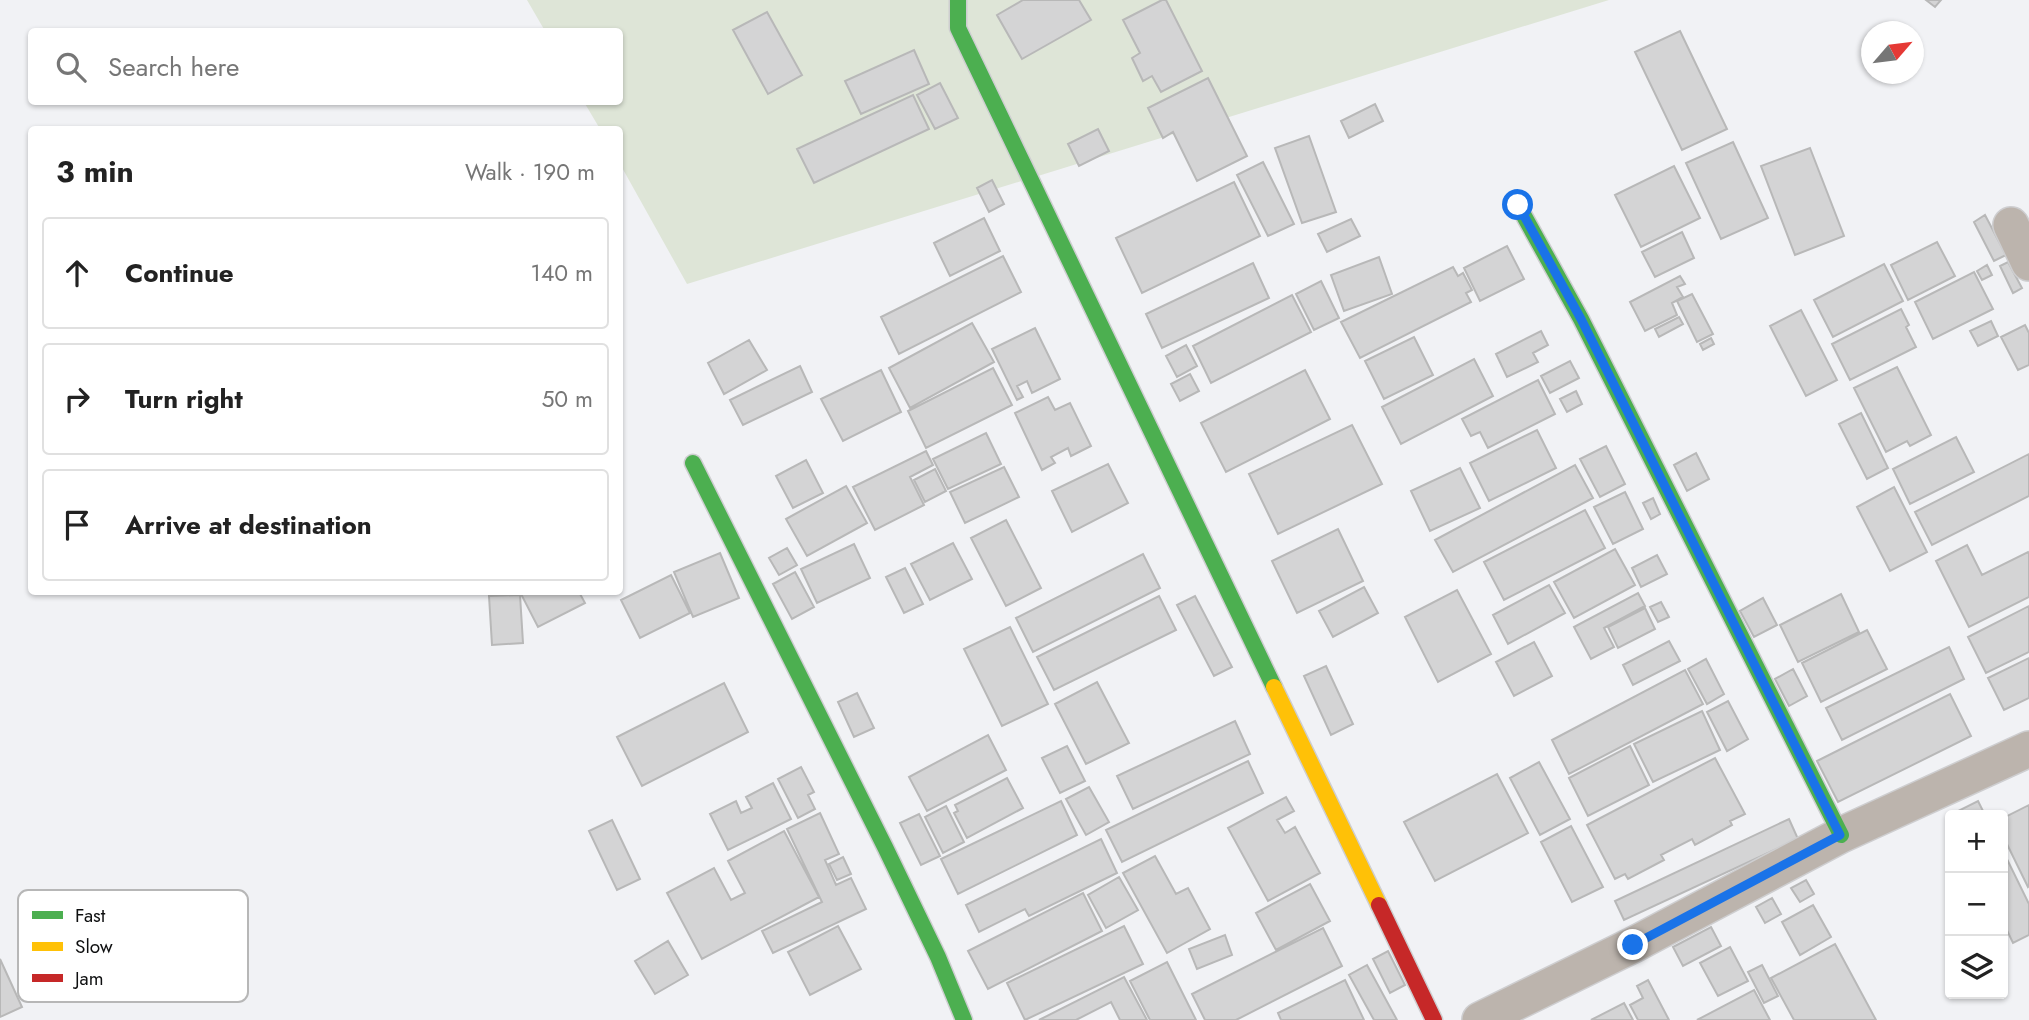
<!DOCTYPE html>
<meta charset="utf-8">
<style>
body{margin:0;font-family:Jost,sans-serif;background:#f2f2f2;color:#222}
.controls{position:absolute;right:21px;bottom:21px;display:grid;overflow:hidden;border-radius:7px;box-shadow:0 2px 5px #0004}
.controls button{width:63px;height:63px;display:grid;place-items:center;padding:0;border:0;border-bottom:2px solid #e0e0e0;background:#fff;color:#222;font:35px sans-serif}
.compass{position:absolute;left:1861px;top:21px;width:63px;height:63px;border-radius:50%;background:#fff;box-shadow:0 2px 5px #0004;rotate:62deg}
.stop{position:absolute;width:21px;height:21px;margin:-16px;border:5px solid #1a73e8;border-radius:50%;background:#fff}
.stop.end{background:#1a73e8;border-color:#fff;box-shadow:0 2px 7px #0008}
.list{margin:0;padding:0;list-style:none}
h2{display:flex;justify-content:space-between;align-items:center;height:91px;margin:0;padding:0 28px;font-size:30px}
h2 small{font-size:23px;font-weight:400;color:#767676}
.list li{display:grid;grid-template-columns:46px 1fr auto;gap:21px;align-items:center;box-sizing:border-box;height:112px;margin:0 14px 14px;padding:0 14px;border:2px solid #e0e0e0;border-radius:7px}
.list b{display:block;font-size:26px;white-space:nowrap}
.list em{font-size:23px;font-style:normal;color:#767676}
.icon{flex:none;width:38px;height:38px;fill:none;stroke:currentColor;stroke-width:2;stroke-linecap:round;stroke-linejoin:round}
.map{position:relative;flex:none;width:2029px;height:1020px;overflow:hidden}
.search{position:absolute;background:#fff;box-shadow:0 2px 5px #0004;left:28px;top:28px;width:595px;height:77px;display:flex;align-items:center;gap:18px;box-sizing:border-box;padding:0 24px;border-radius:7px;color:#767676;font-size:26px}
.panel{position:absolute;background:#fff;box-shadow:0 2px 5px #0004;left:28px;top:126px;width:595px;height:469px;border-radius:7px}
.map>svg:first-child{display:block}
.green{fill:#dee5d7}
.building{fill:#d4d4d5;stroke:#b8b8b8;stroke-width:2}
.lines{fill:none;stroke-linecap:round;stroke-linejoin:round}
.street-casing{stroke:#ceced0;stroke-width:38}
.fast-casing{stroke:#ceced0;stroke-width:19}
.slow-casing{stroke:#ceced0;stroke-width:19}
.jam-casing{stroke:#ceced0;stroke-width:19}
.street{stroke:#bcb4ad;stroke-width:35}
.fast{stroke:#4caf50;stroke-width:16}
.slow{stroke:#ffc107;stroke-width:16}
.jam{stroke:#c62828;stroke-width:16}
.route{stroke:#1a73e8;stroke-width:9}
.key{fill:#fff;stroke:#b7b7b7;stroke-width:2}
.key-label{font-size:19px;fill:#0e0f10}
</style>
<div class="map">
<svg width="2029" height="1020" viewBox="0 0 2029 1020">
<rect width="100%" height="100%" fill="#f1f2f5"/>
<path class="green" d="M 527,0 L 1609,0 L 687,284 L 620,164 L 620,130 L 600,129 L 584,102 L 620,102 L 620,32 L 545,31 Z"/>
<path class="building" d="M 1023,0 L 1079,0 L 1091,20 L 1022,59 L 997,15 Z
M 1162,0 L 1166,0 L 1202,71 L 1161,92 L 1152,76 L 1143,81 L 1132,58 L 1140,53 L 1123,20 Z
M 1926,0 L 1941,0 L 1935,7 Z
M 767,12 L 802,75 L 768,94 L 733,30 Z
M 1680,31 L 1727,129 L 1682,150 L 1635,52 Z
M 914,50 L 929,84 L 861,114 L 845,81 Z
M 1208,78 L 1247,156 L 1197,181 L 1173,132 L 1163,138 L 1148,108 Z
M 940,83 L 958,118 L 935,129 L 917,95 Z
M 913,95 L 929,129 L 814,183 L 797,149 Z
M 1375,104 L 1383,121 L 1349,138 L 1341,121 Z
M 1098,129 L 1109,151 L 1079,166 L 1068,144 Z
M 1309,136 L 1336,212 L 1302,223 L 1275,148 Z
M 1733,142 L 1768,218 L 1721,239 L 1686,163 Z
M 1810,148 L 1844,236 L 1795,255 L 1761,166 Z
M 1263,162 L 1294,224 L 1268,236 L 1237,175 Z
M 1674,166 L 1700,218 L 1641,247 L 1615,195 Z
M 992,180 L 1004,204 L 989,212 L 977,188 Z
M 1234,182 L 1260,236 L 1142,293 L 1116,238 Z
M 1985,215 L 2006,255 L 1994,261 L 1974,222 Z
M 984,218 L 1000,251 L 950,276 L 934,243 Z
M 1351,219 L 1360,236 L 1327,252 L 1318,234 Z
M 1682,232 L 1694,258 L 1655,277 L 1642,252 Z
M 1937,242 L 1955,276 L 1908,300 L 1891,265 Z
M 1507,246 L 1524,279 L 1480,301 L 1464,268 Z
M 1003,256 L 1021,292 L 899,354 L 881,317 Z
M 1379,257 L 1392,294 L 1344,311 L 1331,275 Z
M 2008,262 L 2022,288 L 2013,293 L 2000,266 Z
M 1253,263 L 1269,298 L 1162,348 L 1146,314 Z
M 1884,264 L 1903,301 L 1833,337 L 1814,300 Z
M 1987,265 L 1992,275 L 1982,280 L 1977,271 Z
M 1453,267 L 1458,276 L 1463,273 L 1472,290 L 1466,293 L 1471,302 L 1360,358 L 1341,322 Z
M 1974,272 L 1993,309 L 1933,339 L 1915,302 Z
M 1680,276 L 1685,284 L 1677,287 L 1683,297 L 1672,303 L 1677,315 L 1645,331 L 1630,302 Z
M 1321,281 L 1339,318 L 1314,330 L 1296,294 Z
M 1692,294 L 1713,334 L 1697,342 L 1677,301 Z
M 1292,295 L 1311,332 L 1211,383 L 1193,346 Z
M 1901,309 L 1909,325 L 1906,327 L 1916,347 L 1850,380 L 1832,344 Z
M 1801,310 L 1837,380 L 1806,396 L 1770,326 Z
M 1679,317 L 1683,324 L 1659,337 L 1655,329 Z
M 1991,321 L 1998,336 L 1978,346 L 1970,331 Z
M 972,323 L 994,362 L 910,408 L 889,368 Z
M 2025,325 L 2029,333 L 2029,365 L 2018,370 L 2001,337 Z
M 1035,328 L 1060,379 L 1032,393 L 1027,381 L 1017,386 L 1023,397 L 1017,400 L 992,349 Z
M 1541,331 L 1548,345 L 1533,353 L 1538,362 L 1507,377 L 1496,354 Z
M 1414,337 L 1433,375 L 1384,399 L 1365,361 Z
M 1711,338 L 1714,344 L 1703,350 L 1700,344 Z
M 749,340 L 767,370 L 724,394 L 708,363 Z
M 1186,345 L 1197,366 L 1177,377 L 1166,356 Z
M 1474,359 L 1493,396 L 1401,444 L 1382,407 Z
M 1570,361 L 1579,378 L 1550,393 L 1541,376 Z
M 800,366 L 812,392 L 743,425 L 730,400 Z
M 1897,367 L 1931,435 L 1910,446 L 1907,441 L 1886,452 L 1854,388 Z
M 993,368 L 1012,405 L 926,448 L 908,411 Z
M 881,370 L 901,412 L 843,441 L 821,399 Z
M 1305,370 L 1330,419 L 1226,472 L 1201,423 Z
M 1190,374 L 1199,391 L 1180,401 L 1171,384 Z
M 1538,380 L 1555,414 L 1488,448 L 1480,432 L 1471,436 L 1462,419 Z
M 1576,391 L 1582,404 L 1567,412 L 1560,399 Z
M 1048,397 L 1055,410 L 1070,403 L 1091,446 L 1071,456 L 1068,448 L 1051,457 L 1055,463 L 1042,470 L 1015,413 Z
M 1861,413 L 1888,468 L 1867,479 L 1839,424 Z
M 1352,425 L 1382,484 L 1278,534 L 1249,474 Z
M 1537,430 L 1556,468 L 1489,501 L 1470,463 Z
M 986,433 L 1001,464 L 948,489 L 933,459 Z
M 1956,437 L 1974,472 L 1910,504 L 1893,469 Z
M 1606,446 L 1625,484 L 1600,497 L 1580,459 Z
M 926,451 L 933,465 L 910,477 L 924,505 L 875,530 L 853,487 Z
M 1696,453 L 1709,479 L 1687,491 L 1674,465 Z
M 2029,454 L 2029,496 L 1932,545 L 1915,512 Z
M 806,460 L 823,493 L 793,508 L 776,476 Z
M 1108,464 L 1128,503 L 1072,532 L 1052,491 Z
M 1575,465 L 1593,498 L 1453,572 L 1435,540 Z
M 1004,467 L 1019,497 L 965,523 L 950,492 Z
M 1460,468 L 1480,508 L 1430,531 L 1411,491 Z
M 935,469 L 946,491 L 925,502 L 914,480 Z
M 846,486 L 867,523 L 807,556 L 786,519 Z
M 1894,487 L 1927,552 L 1890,571 L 1857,507 Z
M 1625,492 L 1643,529 L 1613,544 L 1594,507 Z
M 1653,498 L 1660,514 L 1651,519 L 1643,503 Z
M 1585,510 L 1605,548 L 1504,600 L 1484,562 Z
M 1006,520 L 1041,588 L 1006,606 L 971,538 Z
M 1338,529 L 1363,581 L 1297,613 L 1272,561 Z
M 953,543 L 972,579 L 930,600 L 911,564 Z
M 854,544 L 870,578 L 817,603 L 801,569 Z
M 1967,545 L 1982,575 L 2028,552 L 2029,554 L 2029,597 L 1969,627 L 1936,561 Z
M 787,548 L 797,565 L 779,575 L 769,558 Z
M 1615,549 L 1635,585 L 1574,618 L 1554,582 Z
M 720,553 L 739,598 L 693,617 L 674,572 Z
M 1143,554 L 1160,588 L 1033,652 L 1016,618 Z
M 1657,555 L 1667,574 L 1641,587 L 1632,568 Z
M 905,568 L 923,604 L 904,613 L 886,577 Z
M 795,572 L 814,607 L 792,619 L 773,584 Z
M 671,575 L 690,613 L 640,638 L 621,600 Z
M 1549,585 L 1565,613 L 1508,644 L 1493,615 Z
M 1364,587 L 1378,613 L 1333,637 L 1319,611 Z
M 1457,590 L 1491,654 L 1438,682 L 1405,617 Z
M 520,592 L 579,592 L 585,603 L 538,627 Z
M 1638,593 L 1645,606 L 1604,628 L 1614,647 L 1591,659 L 1574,627 Z
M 1841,594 L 1859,632 L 1798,662 L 1780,625 Z
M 520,595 L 523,643 L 492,645 L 489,596 Z
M 1159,596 L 1176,630 L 1054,690 L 1037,657 Z
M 1195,596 L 1232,667 L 1214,676 L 1177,605 Z
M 1763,598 L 1777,625 L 1754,637 L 1740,611 Z
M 1661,602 L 1669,617 L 1658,622 L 1650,607 Z
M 2029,606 L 2029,652 L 1986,673 L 1968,637 Z
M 1645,608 L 1655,629 L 1618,648 L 1608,627 Z
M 1010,627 L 1048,704 L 1002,726 L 964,649 Z
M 1867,630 L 1887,669 L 1821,702 L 1802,663 Z
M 1669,641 L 1680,661 L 1633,685 L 1623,665 Z
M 1534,642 L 1552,676 L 1514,696 L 1496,662 Z
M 1949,647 L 1964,679 L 1842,740 L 1826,708 Z
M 2029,658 L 2029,698 L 2004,710 L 1988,678 Z
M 1706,659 L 1724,694 L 1707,704 L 1688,669 Z
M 1326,666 L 1353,724 L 1331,735 L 1304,676 Z
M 1793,669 L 1807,696 L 1789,706 L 1775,679 Z
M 1685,670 L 1703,704 L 1569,774 L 1552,740 Z
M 1097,682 L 1129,743 L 1086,764 L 1055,704 Z
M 724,683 L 748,732 L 642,786 L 617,737 Z
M 857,693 L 874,728 L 854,737 L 838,702 Z
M 1950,694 L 1971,736 L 1838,802 L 1817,761 Z
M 1728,701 L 1748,739 L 1727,751 L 1707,712 Z
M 1702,711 L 1720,750 L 1653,782 L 1634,744 Z
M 1235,721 L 1250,754 L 1133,809 L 1117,776 Z
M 988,735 L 1006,770 L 927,811 L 909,777 Z
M 1067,746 L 1085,781 L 1060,793 L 1042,758 Z
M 1630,746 L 1649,785 L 1588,816 L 1569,778 Z
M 1715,758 L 1745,814 L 1730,821 L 1732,825 L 1695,845 L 1692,839 L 1661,855 L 1664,860 L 1628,879 L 1625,874 L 1615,879 L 1587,825 Z
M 1248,761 L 1263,793 L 1122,862 L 1106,830 Z
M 1539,762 L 1570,819 L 1540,835 L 1510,778 Z
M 801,767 L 814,792 L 808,795 L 815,809 L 798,818 L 778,779 Z
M 1497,774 L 1528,833 L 1435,881 L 1404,822 Z
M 1007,778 L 1023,808 L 967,838 L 954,813 L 958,811 L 955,805 Z
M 773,783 L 791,819 L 728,850 L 710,814 L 736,801 L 741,813 L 752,808 L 746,797 Z
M 1089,787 L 1109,822 L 1086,835 L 1066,799 Z
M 1286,797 L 1294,811 L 1277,820 L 1285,833 L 1295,827 L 1320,873 L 1268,901 L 1228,828 Z
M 1061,801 L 1077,835 L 958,894 L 941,859 Z
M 1978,801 L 1985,815 L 1950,816 L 1950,815 Z
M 2029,805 L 2029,886 L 2028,887 L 2003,836 L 2003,818 Z
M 946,806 L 964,842 L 943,853 L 925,817 Z
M 820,813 L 839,854 L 825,860 L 836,885 L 851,878 L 866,909 L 773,953 L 762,931 L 822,902 L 787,829 Z
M 919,814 L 940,856 L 921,865 L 900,823 Z
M 1789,819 L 1798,839 L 1624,920 L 1615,901 Z
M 612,820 L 640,879 L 617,890 L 589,831 Z
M 1571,826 L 1603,887 L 1572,902 L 1541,842 Z
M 784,831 L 819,897 L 702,959 L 667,893 L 714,868 L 731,900 L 745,893 L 728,861 Z
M 1101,839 L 1117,873 L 1029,916 L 1025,909 L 979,932 L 966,905 Z
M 2003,851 L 2029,904 L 2029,935 L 2013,943 L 2003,922 Z
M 1155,856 L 1176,894 L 1188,888 L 1210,929 L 1167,953 L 1123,873 Z
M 843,857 L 851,874 L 837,880 L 829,864 Z
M 1119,877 L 1138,910 L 1106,928 L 1088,895 Z
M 1806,880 L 1814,894 L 1800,902 L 1791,888 Z
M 1310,884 L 1330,921 L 1276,950 L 1256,913 Z
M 1083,893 L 1102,931 L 988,989 L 968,951 Z
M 1772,898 L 1781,914 L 1765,923 L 1756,907 Z
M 1813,905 L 1831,937 L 1800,955 L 1782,922 Z
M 838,926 L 861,969 L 810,995 L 788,952 Z
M 1124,926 L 1143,964 L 1025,1020 L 1007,983 Z
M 1711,927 L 1721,946 L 1683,966 L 1673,947 Z
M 1323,928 L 1342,966 L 1236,1020 L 1205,1020 L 1192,994 Z
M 1225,935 L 1232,955 L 1197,969 L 1189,949 Z
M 668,941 L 688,975 L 655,994 L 635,961 Z
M 1835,944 L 1876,1020 L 1794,1020 L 1771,978 Z
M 1730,947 L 1748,981 L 1718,996 L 1700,963 Z
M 1388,951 L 1405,985 L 1390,993 L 1373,959 Z
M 0,959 L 22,1007 L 0,1017 Z
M 1167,962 L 1196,1020 L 1150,1020 L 1130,981 Z
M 1367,965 L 1397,1020 L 1374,1020 L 1349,975 Z
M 1762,965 L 1778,996 L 1764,1003 L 1748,972 Z
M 1124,977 L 1147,1020 L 1120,1020 L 1111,1002 L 1076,1020 L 1039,1020 Z
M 1345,980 L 1364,1020 L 1281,1020 L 1278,1013 Z
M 1648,980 L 1669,1020 L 1638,1020 L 1630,1005 L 1643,998 L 1637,986 Z
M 1754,990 L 1770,1020 L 1697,1020 Z
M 1624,1003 L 1633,1020 L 1591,1020 Z"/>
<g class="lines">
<g class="street-casing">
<path id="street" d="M 2011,225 L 2029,263
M 1480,1020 L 1633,945 L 1841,835 L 2029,749"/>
</g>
<g class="fast-casing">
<path id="fast" d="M 958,0 L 958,28 L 1274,687
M 1518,205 L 1581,319 L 1841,835
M 693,463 L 885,847 L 938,957 L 964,1020"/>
</g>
<g class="slow-casing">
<path id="slow" d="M 1274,687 L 1379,905"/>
</g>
<g class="jam-casing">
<path id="jam" d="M 1379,905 L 1434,1020"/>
</g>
<use href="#street" class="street"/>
<use href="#fast" class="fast"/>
<use href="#slow" class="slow"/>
<use href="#jam" class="jam"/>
</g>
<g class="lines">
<path class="route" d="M 1518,205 L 1581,319 L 1840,835 L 1633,945"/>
</g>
<rect x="18" y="890" width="230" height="112" rx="10" class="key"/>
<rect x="32" y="911" width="31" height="8" fill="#4caf50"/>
<rect x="32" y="942" width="31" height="9" fill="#ffc107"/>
<rect x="32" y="974" width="31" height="8" fill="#c62828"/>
<g class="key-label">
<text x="75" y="922">Fast</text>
<text x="75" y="953">Slow</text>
<text x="75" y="985">Jam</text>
</g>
</svg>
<div class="controls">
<button>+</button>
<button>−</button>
<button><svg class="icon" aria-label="layers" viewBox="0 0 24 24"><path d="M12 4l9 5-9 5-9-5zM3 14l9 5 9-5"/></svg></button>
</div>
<svg class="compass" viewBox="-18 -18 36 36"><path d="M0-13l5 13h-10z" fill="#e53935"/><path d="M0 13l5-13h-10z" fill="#767676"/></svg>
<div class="stop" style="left:1518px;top:205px"></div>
<div class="stop end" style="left:1633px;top:945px"></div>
<div class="search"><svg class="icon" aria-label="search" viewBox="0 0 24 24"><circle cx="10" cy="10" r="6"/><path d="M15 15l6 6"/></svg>Search here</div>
<section class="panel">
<h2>3 min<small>Walk · 190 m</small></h2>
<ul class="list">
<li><svg class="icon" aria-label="ahead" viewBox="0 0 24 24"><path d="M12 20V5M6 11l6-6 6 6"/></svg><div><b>Continue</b></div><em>140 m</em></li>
<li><svg class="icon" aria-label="right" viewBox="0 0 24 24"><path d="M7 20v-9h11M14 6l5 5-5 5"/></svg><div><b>Turn right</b></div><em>50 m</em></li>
<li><svg class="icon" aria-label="arrive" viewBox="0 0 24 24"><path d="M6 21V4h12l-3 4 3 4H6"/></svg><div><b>Arrive at destination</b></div></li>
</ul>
</section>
</div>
